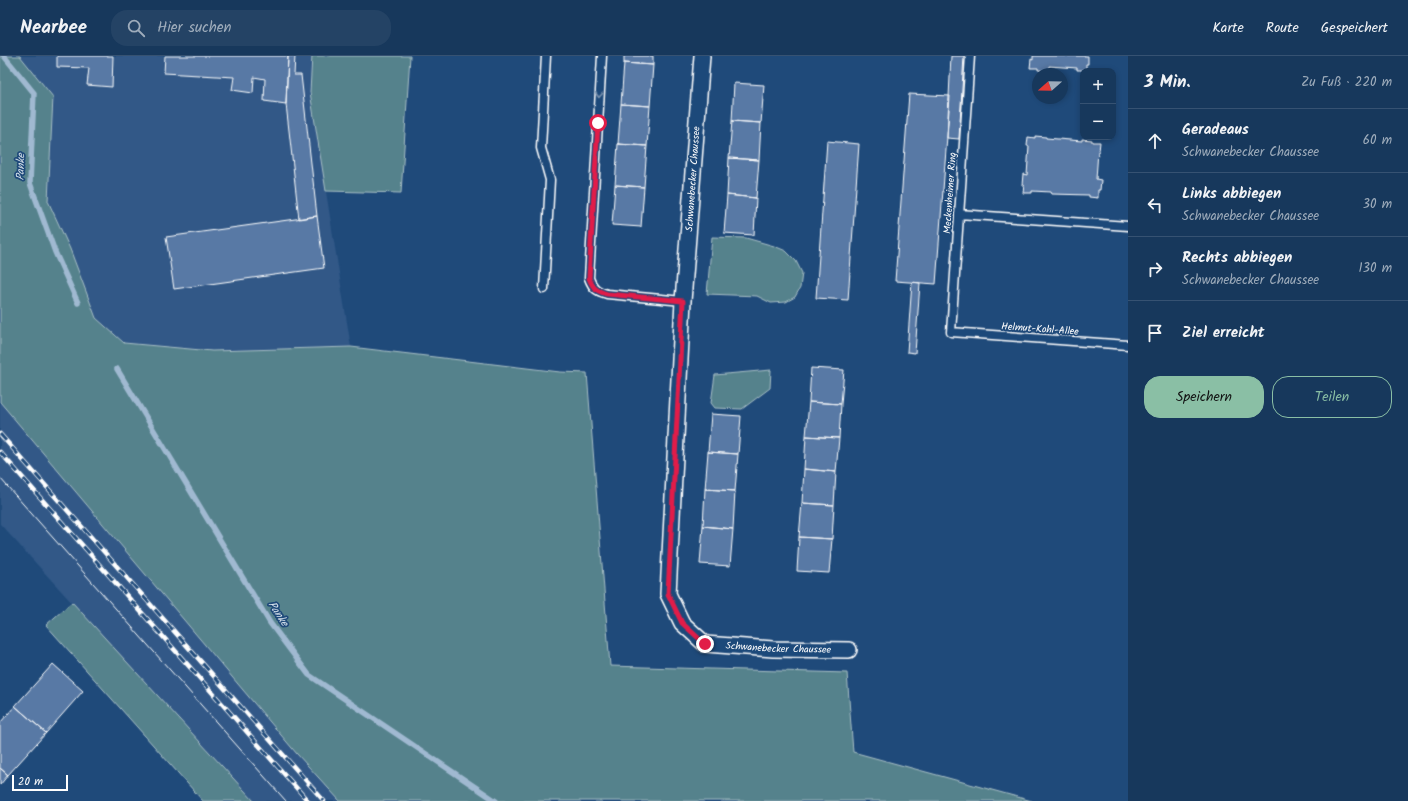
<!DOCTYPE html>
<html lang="de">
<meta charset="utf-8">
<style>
body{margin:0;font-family:Kalam,sans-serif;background:#244365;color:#f1f3f6}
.controls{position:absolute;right:12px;top:12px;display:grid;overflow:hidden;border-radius:8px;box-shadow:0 2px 6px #0003}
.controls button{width:36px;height:36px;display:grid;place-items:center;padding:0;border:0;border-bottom:1px solid #365272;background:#17385c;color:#f1f3f6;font:20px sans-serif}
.compass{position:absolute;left:1032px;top:12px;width:36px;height:36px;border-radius:50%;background:#17385c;box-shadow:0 2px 6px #0003;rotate:250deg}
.scale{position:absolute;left:12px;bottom:10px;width:56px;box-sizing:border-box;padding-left:4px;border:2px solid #fff;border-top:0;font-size:11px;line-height:14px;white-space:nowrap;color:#fff;-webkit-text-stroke:3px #1f4a7a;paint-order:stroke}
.stop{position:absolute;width:12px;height:12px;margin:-9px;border:3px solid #e11d48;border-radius:50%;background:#fff}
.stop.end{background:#e11d48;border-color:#fff;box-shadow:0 1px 4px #0008}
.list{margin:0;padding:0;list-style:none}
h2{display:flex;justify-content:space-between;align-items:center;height:52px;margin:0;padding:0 16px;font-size:17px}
h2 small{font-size:13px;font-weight:400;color:#9eacbb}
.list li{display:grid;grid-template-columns:26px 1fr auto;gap:12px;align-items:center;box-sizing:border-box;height:64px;padding:0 16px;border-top:1px solid #365272}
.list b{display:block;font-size:15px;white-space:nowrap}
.list p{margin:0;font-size:13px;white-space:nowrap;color:#9eacbb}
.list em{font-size:13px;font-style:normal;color:#9eacbb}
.actions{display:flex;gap:8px;padding:12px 16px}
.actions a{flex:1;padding:9px 0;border:1px solid #8abfa5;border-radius:16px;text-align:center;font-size:14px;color:#8abfa5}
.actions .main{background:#8abfa5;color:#111}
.icon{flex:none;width:22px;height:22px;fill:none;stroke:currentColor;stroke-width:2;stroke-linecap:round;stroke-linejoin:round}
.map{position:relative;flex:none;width:1128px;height:745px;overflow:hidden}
header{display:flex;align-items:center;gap:24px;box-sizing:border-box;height:56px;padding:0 20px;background:#17385c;border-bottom:1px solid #365272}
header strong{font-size:19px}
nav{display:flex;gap:22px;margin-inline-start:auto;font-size:14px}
.search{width:280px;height:36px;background:#244365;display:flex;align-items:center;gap:10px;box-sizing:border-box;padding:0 14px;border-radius:16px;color:#9eacbb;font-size:15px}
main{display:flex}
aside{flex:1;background:#17385c}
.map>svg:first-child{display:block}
.built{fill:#305887}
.green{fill:#55828c;stroke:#aac0c6}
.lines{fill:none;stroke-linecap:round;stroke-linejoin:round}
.stream{stroke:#a0b9d1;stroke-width:5.5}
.building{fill:#5879a5;stroke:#fff}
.lane-casing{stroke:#fff;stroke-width:11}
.street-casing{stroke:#fff;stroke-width:18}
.lane{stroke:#1f4a7a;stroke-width:8}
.street{stroke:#1f4a7a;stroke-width:15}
.tram{stroke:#fff;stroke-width:1}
.rail-casing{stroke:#fff;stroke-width:4.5}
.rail{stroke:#1f4a7a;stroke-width:3;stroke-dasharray:9;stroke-linecap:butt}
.oneway{stroke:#7992af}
.route{stroke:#e11d48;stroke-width:5}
.labels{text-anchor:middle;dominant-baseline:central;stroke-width:3.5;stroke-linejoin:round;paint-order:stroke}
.street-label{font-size:10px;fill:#fff;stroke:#1f4a7a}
.water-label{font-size:11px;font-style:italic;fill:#d7e2ec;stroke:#1f4a7a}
</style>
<header>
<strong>Nearbee</strong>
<div class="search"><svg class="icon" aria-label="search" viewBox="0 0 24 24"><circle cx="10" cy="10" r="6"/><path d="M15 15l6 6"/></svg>Hier suchen</div>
<nav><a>Karte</a><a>Route</a><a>Gespeichert</a></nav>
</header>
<main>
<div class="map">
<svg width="1128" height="745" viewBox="0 0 1128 745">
<rect width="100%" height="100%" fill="#1f4a7a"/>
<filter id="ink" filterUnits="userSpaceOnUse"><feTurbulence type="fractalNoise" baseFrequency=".025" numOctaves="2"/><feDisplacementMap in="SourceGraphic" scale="8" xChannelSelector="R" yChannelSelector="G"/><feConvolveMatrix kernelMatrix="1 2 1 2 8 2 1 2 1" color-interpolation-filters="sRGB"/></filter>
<g filter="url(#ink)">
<path class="built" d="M 20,0 L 312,0 L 310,36 L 351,291 L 212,295 L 124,287 L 96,262 L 70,193 L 48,145 L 53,41 Z
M 0,346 L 297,698 L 340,745 L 253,745 L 0,468 Z"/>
<path class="green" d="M 0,0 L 20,0 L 53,41 L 48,145 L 70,193 L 96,262 L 124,287 L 212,295 L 351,291 L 560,316 L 587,317 L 610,610 L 847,617 L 853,696 L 1032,745 L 340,745 L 297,698 L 0,346 Z
M 312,0 L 410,0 L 401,137 L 326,135 L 310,36 Z
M 712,181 L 746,182 L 774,190 L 786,195 L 796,205 L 802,217 L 800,232 L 795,241 L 786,246 L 771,247 L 757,240 L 707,238 Z
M 771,314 L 770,332 L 742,353 L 715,352 L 711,347 L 715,319 Z
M 72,546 L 254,745 L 203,745 L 46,569 Z"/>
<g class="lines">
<path class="stream" d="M 4,0 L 34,37 L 30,127 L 55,196 L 78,247
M 117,313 L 270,567 L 309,619 L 496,745"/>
</g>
<path class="building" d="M 57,0 L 113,0 L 112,31 L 87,29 L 89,12 L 57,11 Z
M 165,0 L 288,0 L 286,48 L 264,45 L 265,23 L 254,21 L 253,37 L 232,34 L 234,21 L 164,17 Z
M 288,0 L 295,0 L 294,19 L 301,19 L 317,160 L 299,163 L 286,48 Z
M 624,0 L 653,0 L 653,9 L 624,7 Z
M 951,0 L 964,0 L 959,83 L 947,82 Z
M 1033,0 L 1088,0 L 1088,8 L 1086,8 L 1086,14 L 1077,14 L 1077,12 L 1049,10 L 1049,15 L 1038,14 L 1038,12 L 1030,12 L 1031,3 L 1033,4 Z
M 624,7 L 653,9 L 650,50 L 621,48 Z
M 734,27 L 764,29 L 761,67 L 732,65 Z
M 909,38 L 950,40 L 936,228 L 895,225 Z
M 621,48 L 650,50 L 647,90 L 618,88 Z
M 732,65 L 761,67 L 759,104 L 729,102 Z
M 1035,80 L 1046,81 L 1046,82 L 1082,85 L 1082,83 L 1092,84 L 1092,86 L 1100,86 L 1099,95 L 1098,95 L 1096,123 L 1101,124 L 1100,134 L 1098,134 L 1098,142 L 1089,141 L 1089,139 L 1052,138 L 1051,136 L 1032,135 L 1032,137 L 1023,137 L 1024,129 L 1022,129 L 1023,118 L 1027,119 L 1029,90 L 1027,90 L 1028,81 L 1035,82 Z
M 827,85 L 859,88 L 848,244 L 816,242 Z
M 618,88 L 647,90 L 644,131 L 615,129 Z
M 729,102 L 759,104 L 756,142 L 727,139 Z
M 615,129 L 644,131 L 641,171 L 612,169 Z
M 727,139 L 756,142 L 754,179 L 724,177 Z
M 317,160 L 324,212 L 174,233 L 166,181 Z
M 912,226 L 920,227 L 915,297 L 907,296 Z
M 811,312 L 844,314 L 841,348 L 809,346 Z
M 809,346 L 841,348 L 839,382 L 806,380 Z
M 711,358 L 741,360 L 738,398 L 708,396 Z
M 806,380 L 839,382 L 836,416 L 804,413 Z
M 708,396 L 738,398 L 735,435 L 705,433 Z
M 804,413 L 836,416 L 834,449 L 802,447 Z
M 705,433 L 735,435 L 733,473 L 703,470 Z
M 802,447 L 834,449 L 832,483 L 799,481 Z
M 703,470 L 733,473 L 730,510 L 700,508 Z
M 799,481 L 832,483 L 829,517 L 797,515 Z
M 53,608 L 83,635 L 46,677 L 15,650 Z
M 15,650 L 46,677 L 8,719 L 0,712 L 0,667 Z
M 0,712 L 8,719 L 0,729 Z"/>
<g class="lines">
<g class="lane-casing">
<path id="lane" d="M 602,0 L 589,222 C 593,233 597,235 607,238 L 683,245
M 970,0 L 951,276 L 1128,289
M 959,158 L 1128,170
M 544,233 L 550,124 L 541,92 L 546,0"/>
</g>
<g class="street-casing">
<g id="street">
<path id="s1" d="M 702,0 L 683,245 L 668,538 L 682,567 L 705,588 L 773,593 L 849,594"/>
</g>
</g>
<use href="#lane" class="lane"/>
<use href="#street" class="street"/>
<path class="tram" d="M 0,422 L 286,745"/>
<g class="rail-casing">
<path id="rail" d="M 0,378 L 324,745
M 0,396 L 308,745"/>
</g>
<use href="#rail" class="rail"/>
</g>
<defs><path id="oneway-chevron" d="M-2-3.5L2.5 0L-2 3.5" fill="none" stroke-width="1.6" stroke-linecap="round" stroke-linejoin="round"/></defs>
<use class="oneway" href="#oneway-chevron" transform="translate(599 39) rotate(94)"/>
</g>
<g class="lines" filter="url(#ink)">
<path class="route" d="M 598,67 L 589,222 C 593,233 597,235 607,238 L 683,245 L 668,538 L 682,567 L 705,588"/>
</g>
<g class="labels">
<g class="street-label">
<text transform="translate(693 123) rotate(-86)">Schwanebecker Chaussee</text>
<text transform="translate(950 137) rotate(-86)">Meckenheimer Ring</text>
<text transform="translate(1040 273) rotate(4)">Helmut-Kohl-Allee</text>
<text stroke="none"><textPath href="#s1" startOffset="676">Schwanebecker Chaussee</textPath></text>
</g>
<g class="water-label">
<text transform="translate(21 111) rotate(-89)">Panke</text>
<text transform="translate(278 558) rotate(57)">Panke</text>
</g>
</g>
</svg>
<div class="controls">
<button>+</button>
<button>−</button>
</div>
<svg class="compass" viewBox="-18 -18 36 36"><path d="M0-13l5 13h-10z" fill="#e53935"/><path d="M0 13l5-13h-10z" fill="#9eacbb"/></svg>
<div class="scale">20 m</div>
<div class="stop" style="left:598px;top:67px"></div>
<div class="stop end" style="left:705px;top:588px"></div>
</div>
<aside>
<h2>3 Min.<small>Zu Fuß · 220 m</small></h2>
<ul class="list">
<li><svg class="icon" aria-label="ahead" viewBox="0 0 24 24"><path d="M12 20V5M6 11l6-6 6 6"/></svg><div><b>Geradeaus</b><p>Schwanebecker Chaussee</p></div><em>60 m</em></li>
<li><svg class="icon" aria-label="left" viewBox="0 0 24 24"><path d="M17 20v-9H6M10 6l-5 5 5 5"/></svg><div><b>Links abbiegen</b><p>Schwanebecker Chaussee</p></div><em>30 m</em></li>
<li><svg class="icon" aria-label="right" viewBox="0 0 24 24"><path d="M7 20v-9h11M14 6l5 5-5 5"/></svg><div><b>Rechts abbiegen</b><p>Schwanebecker Chaussee</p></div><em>130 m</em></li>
<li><svg class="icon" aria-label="arrive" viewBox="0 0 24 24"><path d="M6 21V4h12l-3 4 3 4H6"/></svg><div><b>Ziel erreicht</b></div></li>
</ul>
<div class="actions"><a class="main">Speichern</a><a>Teilen</a></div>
</aside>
</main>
